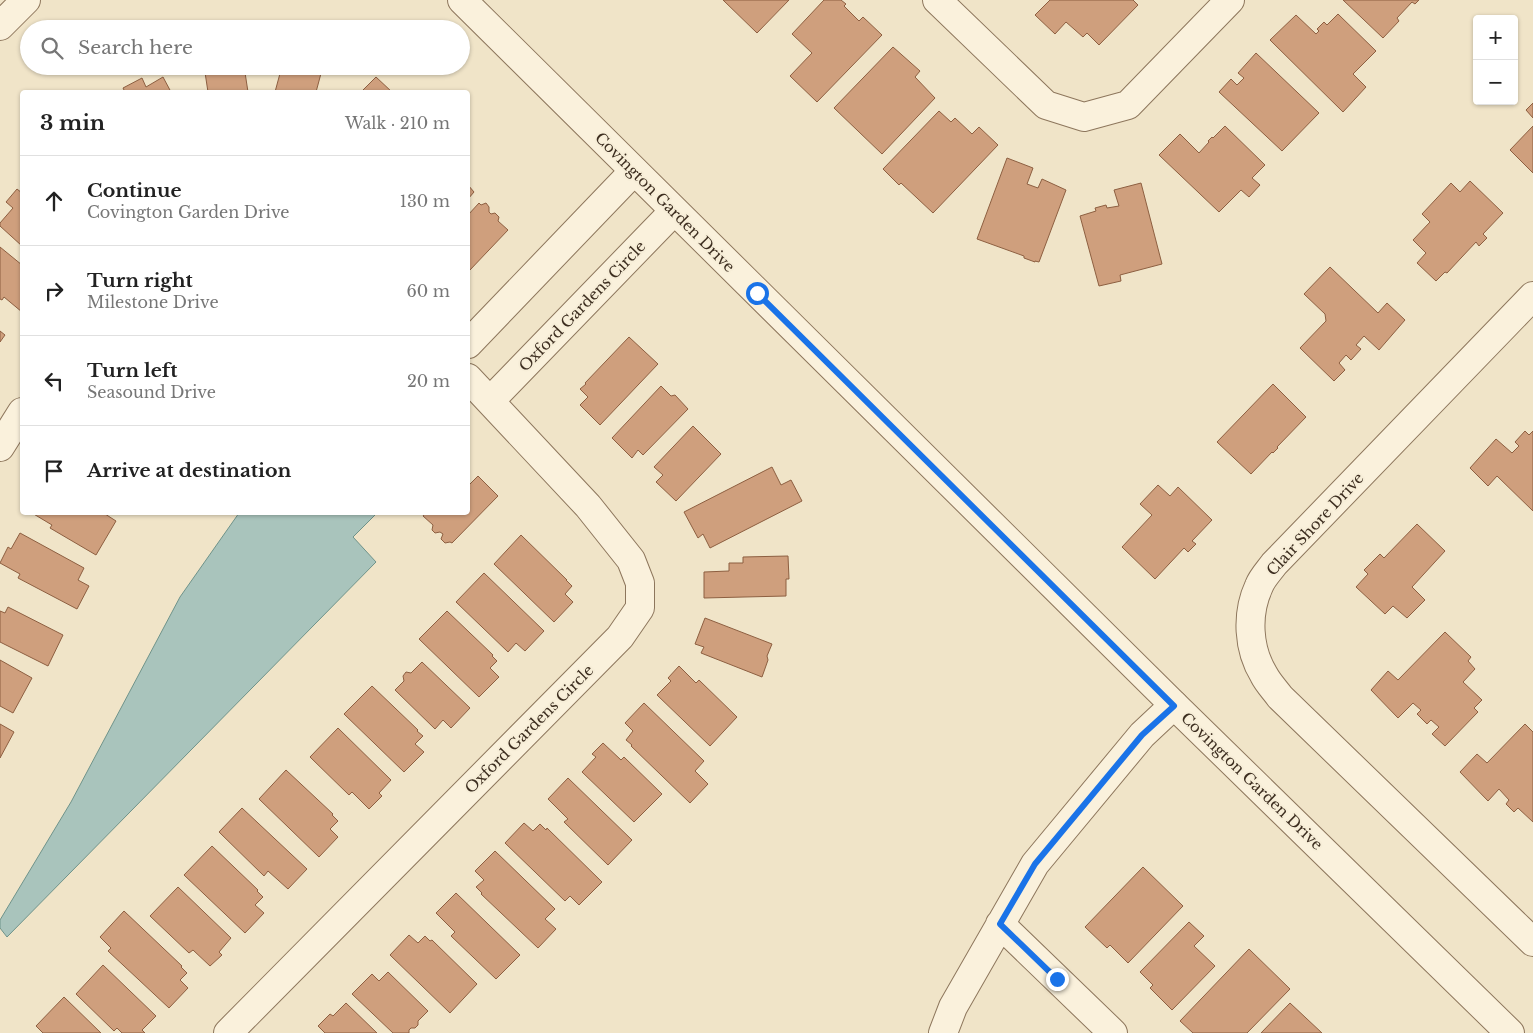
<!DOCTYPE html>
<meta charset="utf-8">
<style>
body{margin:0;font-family:"Libre Baskerville",serif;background:#f6f6f6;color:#222}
.controls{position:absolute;right:15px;top:15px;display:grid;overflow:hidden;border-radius:5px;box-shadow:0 1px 4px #0004}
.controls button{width:45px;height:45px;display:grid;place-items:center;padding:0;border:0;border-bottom:1px solid #e0e0e0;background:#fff;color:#222;font:25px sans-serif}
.stop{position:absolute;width:15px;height:15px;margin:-11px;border:4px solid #1a73e8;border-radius:50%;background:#fff}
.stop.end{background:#1a73e8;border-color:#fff;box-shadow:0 1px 5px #0008}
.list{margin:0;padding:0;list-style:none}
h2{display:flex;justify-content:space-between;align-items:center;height:65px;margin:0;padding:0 20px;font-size:21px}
h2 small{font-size:16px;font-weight:400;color:#767676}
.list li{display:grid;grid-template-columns:32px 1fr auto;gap:15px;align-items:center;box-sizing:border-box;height:90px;padding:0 20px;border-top:1px solid #e0e0e0}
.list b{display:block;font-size:19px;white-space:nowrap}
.list p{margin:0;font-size:16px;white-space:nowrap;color:#767676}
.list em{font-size:16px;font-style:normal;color:#767676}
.icon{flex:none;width:28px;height:28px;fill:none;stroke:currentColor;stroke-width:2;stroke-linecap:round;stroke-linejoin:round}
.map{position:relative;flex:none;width:1533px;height:1033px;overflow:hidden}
.search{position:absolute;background:#fff;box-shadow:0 1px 4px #0004;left:20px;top:20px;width:450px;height:55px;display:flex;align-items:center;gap:12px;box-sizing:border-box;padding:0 18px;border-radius:28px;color:#767676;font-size:19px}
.panel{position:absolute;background:#fff;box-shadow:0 1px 4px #0004;left:20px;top:90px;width:450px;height:425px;border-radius:5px}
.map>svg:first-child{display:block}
.water{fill:#a9c4bc;stroke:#6f938a}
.building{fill:#cf9f7d;stroke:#8d5f41}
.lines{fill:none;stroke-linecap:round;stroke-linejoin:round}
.minor-casing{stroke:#8d765c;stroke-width:30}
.tertiary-casing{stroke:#8d765c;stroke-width:30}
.minor{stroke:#faf1dc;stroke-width:28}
.tertiary{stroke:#faf1dc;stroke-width:28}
.route{stroke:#1a73e8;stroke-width:6}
.labels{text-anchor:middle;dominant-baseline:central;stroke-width:4;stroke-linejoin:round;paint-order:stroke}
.street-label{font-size:15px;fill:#3d2e20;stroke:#f7eed8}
</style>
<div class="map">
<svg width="1533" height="1033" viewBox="0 0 1533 1033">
<rect width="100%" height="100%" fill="#f0e4c8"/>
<path class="water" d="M 239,513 L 377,513 L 353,537 L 376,562 L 7,937 L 0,928 L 0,920 L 71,802 L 180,597 Z"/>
<path class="building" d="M 723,0 L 789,0 L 757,33 Z
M 824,0 L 841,0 L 846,4 L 844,6 L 859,21 L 863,17 L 882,35 L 817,102 L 790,76 L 812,53 L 792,34 Z
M 1050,0 L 1133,0 L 1138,5 L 1099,45 L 1087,33 L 1083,37 L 1066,22 L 1055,34 L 1035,15 Z
M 1343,0 L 1419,0 L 1415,4 L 1412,2 L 1397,18 L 1399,21 L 1383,38 Z
M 1338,14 L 1376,51 L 1353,74 L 1366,87 L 1343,112 L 1270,40 L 1296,15 L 1316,34 L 1319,31 L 1317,29 L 1324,22 L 1327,25 Z
M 893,47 L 920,71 L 915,77 L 935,98 L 882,154 L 834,108 Z
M 1256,53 L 1319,113 L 1282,151 L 1219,92 L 1231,79 L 1237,85 L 1244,78 L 1238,73 Z
M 204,66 L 244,66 L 248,92 L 208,92 Z
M 282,66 L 293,68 L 293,66 L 323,66 L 316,92 L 275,92 Z
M 163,77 L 171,92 L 125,92 L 123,88 L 142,78 L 146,87 Z
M 376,77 L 392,92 L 361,92 Z
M 1533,103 L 1533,118 L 1526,110 Z
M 939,111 L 951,122 L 955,118 L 972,134 L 979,127 L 998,145 L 933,213 L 901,183 L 899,185 L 883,169 Z
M 1225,126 L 1265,165 L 1252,178 L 1260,185 L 1249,197 L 1241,190 L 1219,212 L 1159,155 L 1180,134 L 1199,153 L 1209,142 L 1208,141 L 1212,137 L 1213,138 Z
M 1533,126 L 1533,173 L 1510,150 Z
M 1007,158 L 1033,168 L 1027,184 L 1038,188 L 1042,179 L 1066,190 L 1039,262 L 1035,261 L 1035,262 L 1024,258 L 1024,256 L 977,239 Z
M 1470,181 L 1503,213 L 1483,234 L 1487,238 L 1479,246 L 1476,242 L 1447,273 L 1445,272 L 1436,281 L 1417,263 L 1426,253 L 1413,240 L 1430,222 L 1422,214 L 1451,183 L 1460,192 Z
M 1141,183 L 1162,264 L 1120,275 L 1121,281 L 1099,286 L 1080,216 L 1096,211 L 1095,208 L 1106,205 L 1107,208 L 1119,206 L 1114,190 Z
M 468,185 L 474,192 L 468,199 Z
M 17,189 L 22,193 L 22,246 L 0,226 L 0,223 L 13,208 L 6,202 Z
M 479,203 L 481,205 L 486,203 L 489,207 L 489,212 L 491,214 L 495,213 L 499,217 L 498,221 L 508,230 L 469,271 L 468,269 L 468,215 Z
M 0,247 L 22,265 L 22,312 L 4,297 L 2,300 L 0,299 Z
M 1330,267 L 1378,313 L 1387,303 L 1405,320 L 1379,350 L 1364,336 L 1356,345 L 1361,349 L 1351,360 L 1346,355 L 1339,363 L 1345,370 L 1334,381 L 1300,348 L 1326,321 L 1325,314 L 1304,294 Z
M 0,331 L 5,335 L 0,342 Z
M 629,337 L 658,364 L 600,425 L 580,405 L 588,397 L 580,389 L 586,384 L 585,383 Z
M 1273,384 L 1306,417 L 1277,447 L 1278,448 L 1273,453 L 1272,452 L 1251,474 L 1217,442 Z
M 661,386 L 671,396 L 675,395 L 688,409 L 643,455 L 638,450 L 632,458 L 612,438 Z
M 693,426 L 721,454 L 676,501 L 656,482 L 663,475 L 654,467 Z
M 1525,431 L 1529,435 L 1533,431 L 1533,511 L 1497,476 L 1488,486 L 1470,468 L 1496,439 L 1512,453 L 1519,446 L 1515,442 Z
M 772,467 L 781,485 L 791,480 L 802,501 L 710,548 L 703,534 L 698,538 L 684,512 Z
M 478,476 L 498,496 L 452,543 L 450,542 L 445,543 L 441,539 L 443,534 L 440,532 L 435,533 L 432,530 L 433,525 L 423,516 L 426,512 L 468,512 L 468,481 L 470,484 Z
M 1158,485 L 1170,496 L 1178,487 L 1212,520 L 1192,541 L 1196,544 L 1188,552 L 1184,548 L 1155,579 L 1122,547 L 1152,515 L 1140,504 Z
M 102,512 L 116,521 L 96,555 L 50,528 L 52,525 L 32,513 Z
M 1417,524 L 1445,551 L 1412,587 L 1425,600 L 1407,618 L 1393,606 L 1385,614 L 1356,587 L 1368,574 L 1364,570 L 1380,554 L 1384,558 Z
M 20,533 L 84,568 L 78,580 L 89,586 L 77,609 L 18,578 L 20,574 L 0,563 L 8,547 L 11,549 Z
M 521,535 L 567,580 L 566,580 L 572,586 L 565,594 L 573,602 L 554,622 L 494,564 Z
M 788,556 L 789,579 L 786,579 L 786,596 L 704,598 L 704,572 L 729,571 L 729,563 L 743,563 L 743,557 Z
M 484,573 L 544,631 L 525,651 L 516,643 L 508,652 L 456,602 Z
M 8,607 L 63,635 L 48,666 L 0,642 L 0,611 L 5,613 Z
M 447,611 L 493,655 L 492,656 L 497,661 L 490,668 L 499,677 L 479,697 L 419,639 Z
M 705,618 L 772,644 L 767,656 L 768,660 L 762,677 L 701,653 L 704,647 L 695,644 Z
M 1445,632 L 1471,657 L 1468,661 L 1475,669 L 1463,682 L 1482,700 L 1474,708 L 1478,712 L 1445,746 L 1432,734 L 1439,727 L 1431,720 L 1427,724 L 1417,714 L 1421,710 L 1413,703 L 1398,718 L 1371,690 L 1388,671 L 1398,680 Z
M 0,660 L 32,678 L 13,713 L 0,706 Z
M 422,662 L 470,708 L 451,728 L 443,720 L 435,729 L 395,690 L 404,681 L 403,676 L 406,672 L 411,673 Z
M 679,666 L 696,683 L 699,680 L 737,717 L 710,746 L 657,695 L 671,681 L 668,678 Z
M 372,686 L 418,730 L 417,731 L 423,736 L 415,744 L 424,752 L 404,772 L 344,714 Z
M 644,703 L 704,761 L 695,771 L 708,784 L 690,803 L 631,746 L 632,745 L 626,740 L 633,731 L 625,723 Z
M 0,724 L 14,732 L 0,758 Z
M 1525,724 L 1533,732 L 1533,822 L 1518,808 L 1514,812 L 1506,804 L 1509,800 L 1499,789 L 1488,801 L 1460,772 L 1477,754 L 1487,763 Z
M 338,728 L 391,780 L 379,793 L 382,796 L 369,809 L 352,792 L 349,795 L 310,757 Z
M 603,743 L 621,760 L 624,757 L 662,794 L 634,822 L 582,772 L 596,757 L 592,754 Z
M 286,770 L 333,814 L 332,815 L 338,821 L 330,829 L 338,837 L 319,857 L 259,799 Z
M 568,778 L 632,840 L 608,865 L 564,822 L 568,819 L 548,799 Z
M 242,808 L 307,869 L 288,889 L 268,871 L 264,876 L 219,832 Z
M 524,823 L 533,831 L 540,824 L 546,830 L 547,828 L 602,882 L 579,905 L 570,896 L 565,901 L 505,843 Z
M 212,846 L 258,890 L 257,891 L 263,897 L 255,905 L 264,913 L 245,933 L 184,875 Z
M 495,851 L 555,909 L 545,919 L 556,929 L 538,948 L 481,894 L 482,893 L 476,887 L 484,880 L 475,871 Z
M 1143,867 L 1183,906 L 1128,963 L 1110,945 L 1107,948 L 1085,927 Z
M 178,887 L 231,938 L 219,952 L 222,955 L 210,966 L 193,950 L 189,953 L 150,916 Z
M 456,893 L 520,955 L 496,979 L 451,936 L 455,932 L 436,913 Z
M 124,911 L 182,966 L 181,967 L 187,973 L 180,980 L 188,988 L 169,1008 L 108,951 L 111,948 L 100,937 Z
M 1189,922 L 1204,936 L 1194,946 L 1215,966 L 1172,1010 L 1150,988 L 1153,985 L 1140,972 Z
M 409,935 L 418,943 L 425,936 L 430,941 L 432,940 L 477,984 L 450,1013 L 390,955 Z
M 1249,949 L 1290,989 L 1247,1033 L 1193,1033 L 1180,1021 Z
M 103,965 L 156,1016 L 142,1030 L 145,1033 L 122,1033 L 117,1028 L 114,1031 L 76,994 Z
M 388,972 L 428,1011 L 418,1021 L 418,1025 L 415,1028 L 411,1028 L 409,1030 L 409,1033 L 393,1033 L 352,994 L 372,974 L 379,981 Z
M 64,997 L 101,1033 L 43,1033 L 36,1026 Z
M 346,1003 L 377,1033 L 325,1033 L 318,1026 L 330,1014 L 333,1016 Z
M 1290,1003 L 1322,1033 L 1261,1033 Z"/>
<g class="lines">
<g class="minor-casing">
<path id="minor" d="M 937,0 L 1046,105 L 1084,117 L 1128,105 L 1230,0
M 1533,296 L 1274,564 C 1269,571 1262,578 1259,586 C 1246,614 1248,649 1264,675 C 1268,683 1275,690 1280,697 L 1533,942
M 468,344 L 634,171
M 490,401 L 674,211
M 0,447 L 22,412
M 1000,924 L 1113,1033
M 228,1033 L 620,637 L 640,608 L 640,583 L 631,560 L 588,506 L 468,378
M 943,1033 L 953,1007 L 1035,864 L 1142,735 L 1174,705"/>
</g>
<g class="tertiary-casing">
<path id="tertiary" d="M 462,0 L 1174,705 L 1510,1033
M 0,26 L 26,0"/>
</g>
<use href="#minor" class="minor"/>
<use href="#tertiary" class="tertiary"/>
</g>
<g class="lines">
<path class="route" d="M 757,293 L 1174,706 L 1142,735 L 1035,864 L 1000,924 L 1057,979"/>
</g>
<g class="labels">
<g class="street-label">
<text transform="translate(665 202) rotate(45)">Covington Garden Drive</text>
<text transform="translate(582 306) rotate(-46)">Oxford Gardens Circle</text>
<text transform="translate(1315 524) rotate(-47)">Clair Shore Drive</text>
<text transform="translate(529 729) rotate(-45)">Oxford Gardens Circle</text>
<text transform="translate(1252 781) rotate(44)">Covington Garden Drive</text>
</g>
</g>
</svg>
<div class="controls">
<button>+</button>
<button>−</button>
</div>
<div class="stop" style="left:757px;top:293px"></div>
<div class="stop end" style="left:1057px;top:979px"></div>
<div class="search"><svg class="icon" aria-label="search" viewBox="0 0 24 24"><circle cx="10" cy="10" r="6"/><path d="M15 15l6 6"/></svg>Search here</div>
<section class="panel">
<h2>3 min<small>Walk · 210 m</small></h2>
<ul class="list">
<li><svg class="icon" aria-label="ahead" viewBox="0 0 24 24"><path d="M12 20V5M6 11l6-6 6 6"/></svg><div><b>Continue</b><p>Covington Garden Drive</p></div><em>130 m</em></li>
<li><svg class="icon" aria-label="right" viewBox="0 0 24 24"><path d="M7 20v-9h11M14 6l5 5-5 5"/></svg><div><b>Turn right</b><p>Milestone Drive</p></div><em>60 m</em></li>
<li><svg class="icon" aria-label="left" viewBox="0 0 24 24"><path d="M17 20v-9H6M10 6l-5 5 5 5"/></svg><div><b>Turn left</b><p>Seasound Drive</p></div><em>20 m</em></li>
<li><svg class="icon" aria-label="arrive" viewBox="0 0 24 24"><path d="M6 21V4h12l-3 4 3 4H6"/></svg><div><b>Arrive at destination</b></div></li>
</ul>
</section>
</div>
